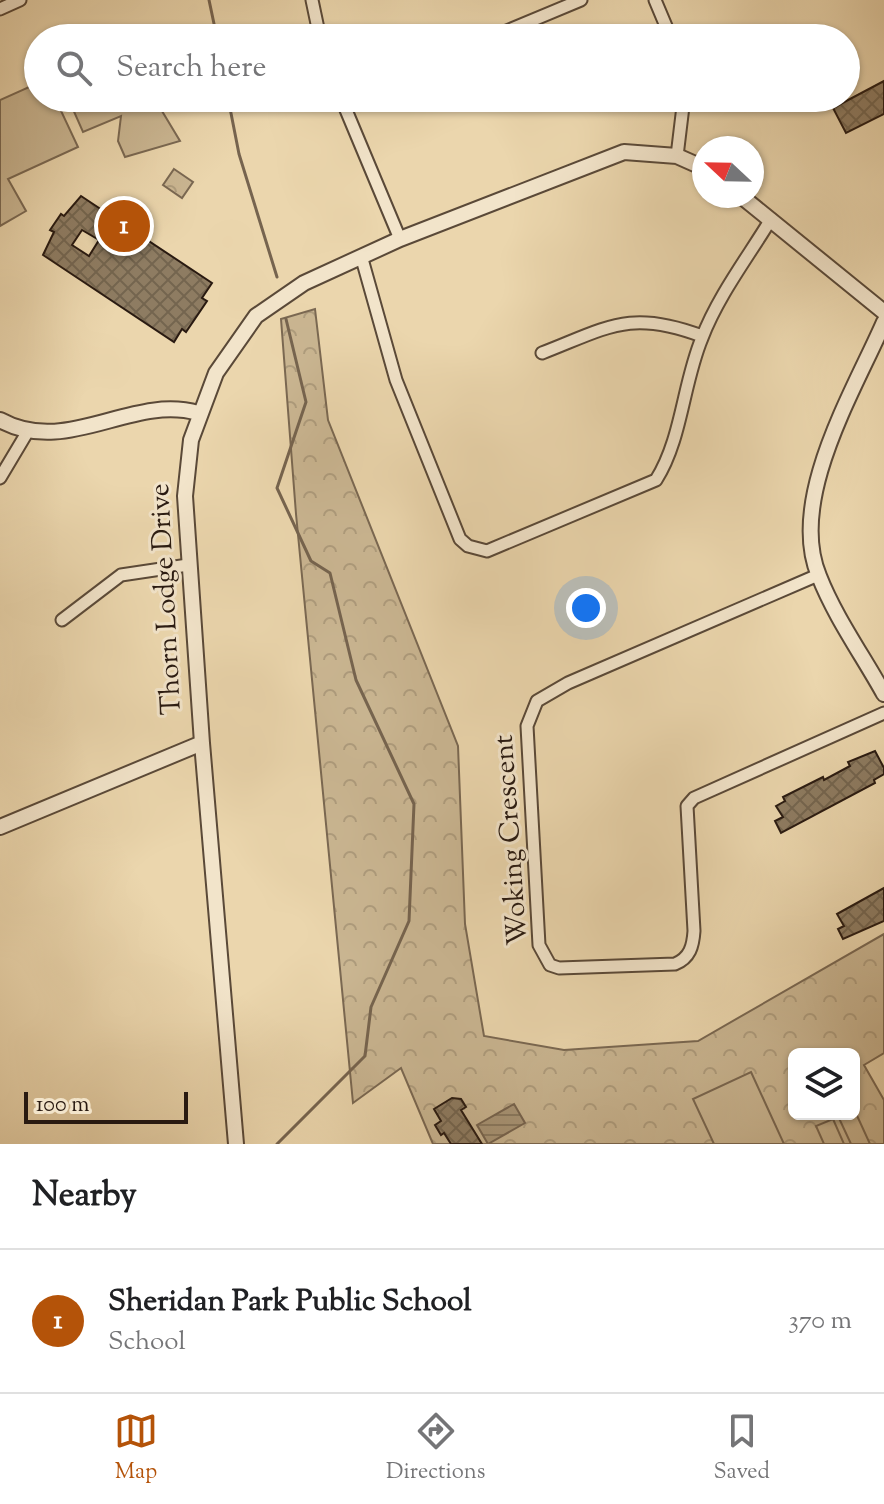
<!DOCTYPE html>
<style>
body{margin:0;font-family:"Sorts Mill Goudy",serif;background:#f2f2f2;color:#202124}
.controls{position:absolute;right:24px;bottom:24px;display:grid;overflow:hidden;border-radius:12px;box-shadow:0 2px 6px #0004}
.controls button{width:72px;height:72px;display:grid;place-items:center;padding:0;border:0;border-bottom:2px solid #e0e0e0;background:#fff;color:#202124;font:40px sans-serif}
.compass{position:absolute;left:692px;top:136px;width:72px;height:72px;border-radius:50%;background:#fff;box-shadow:0 2px 6px #0004;rotate:292deg}
.scale{position:absolute;left:24px;bottom:20px;width:164px;box-sizing:border-box;padding-left:8px;border:4px solid #291a11;border-top:0;font-size:22px;line-height:28px;white-space:nowrap;color:#291a11;-webkit-text-stroke:6px #f2e4ca;paint-order:stroke}
.you{position:absolute;left:586px;top:608px;width:28px;height:28px;margin:-20px;border:6px solid #fff;border-radius:50%;background:#1a73e8;box-shadow:0 0 0 12px #1a73e833}
.badge{display:grid;place-items:center;width:52px;height:52px;border-radius:50%;background:#b45309;color:#fff;font-size:26px;font-weight:700}
.pin{position:absolute;translate:-50% -50%;border:4px solid #fff;box-shadow:0 2px 8px #0006}
.list{margin:0;padding:0;list-style:none}
h2{display:flex;justify-content:space-between;align-items:center;height:104px;margin:0;padding:0 32px;font-size:34px}
h2 small{font-size:26px;font-weight:400;color:#757577}
.list li{display:grid;grid-template-columns:52px 1fr auto;gap:24px;align-items:center;box-sizing:border-box;height:144px;padding:0 32px;border-top:2px solid #e0e0e0}
.list b{display:block;font-size:30px;white-space:nowrap}
.list p{margin:0;font-size:26px;white-space:nowrap;color:#757577}
.list em{font-size:26px;font-style:normal;color:#757577}
.icon{flex:none;width:44px;height:44px;fill:none;stroke:currentColor;stroke-width:2;stroke-linecap:round;stroke-linejoin:round}
.map{position:relative;flex:none;width:884px;height:1144px;overflow:hidden}
.search{position:absolute;background:#fff;box-shadow:0 2px 6px #0004;left:24px;right:24px;top:24px;height:88px;display:flex;align-items:center;gap:20px;box-sizing:border-box;padding:0 28px;border-radius:44px;color:#757577;font-size:30px}
.sheet{height:248px;background:#fff}
nav{display:flex;justify-content:space-around;align-items:center;box-sizing:border-box;height:112px;border-top:2px solid #e0e0e0;background:#fff;font-size:22px;color:#757577}
nav a{display:grid;justify-items:center;gap:4px}
nav .on{color:#b45309}
.map>svg:first-child{display:block}
.forest{fill:url(#forest-crowns);stroke:#7a6852;stroke-width:2;fill-rule:evenodd}
.garden{fill:#cab692;stroke:#7a6852;stroke-width:2}
.water{fill:url(#water-rules);stroke:#76644f;stroke-width:2}
.lines{fill:none;stroke-linecap:round;stroke-linejoin:round}
.stream{stroke:#76644f;stroke-width:3}
.building{fill:url(#building-cross-hatch);stroke:#291a11;stroke-width:2;fill-rule:evenodd}
.minor-casing{stroke:#5a4938;stroke-width:15}
.tertiary-casing{stroke:#5a4938;stroke-width:18}
.minor{stroke:#f2e4ca;stroke-width:11}
.tertiary{stroke:#f2e4ca;stroke-width:14}
.labels{text-anchor:middle;dominant-baseline:central;stroke-width:6;stroke-linejoin:round;paint-order:stroke}
.street-label{font-size:28px;fill:#291a11;stroke:#f2e4ca}
</style>
<div class="map">
<svg width="884" height="1144" viewBox="0 0 884 1144">
<defs>
<pattern id="forest-crowns" width="20" height="18" patternUnits="userSpaceOnUse" patternTransform="scale(2)"><rect width="20" height="18" fill="#cab692"/><path d="M2 6a3 3 0 1 1 6 0M12 15a3 3 0 1 1 6 0" fill="none" stroke="#ae9c7d"/></pattern>
<pattern id="water-rules" width="6" height="5" patternUnits="userSpaceOnUse" patternTransform="scale(2)"><rect width="6" height="5" fill="#a99678"/><path d="M0 2.5h6" fill="none" stroke="#8a7a61"/></pattern>
<pattern id="building-cross-hatch" width="8" height="8" patternUnits="userSpaceOnUse" patternTransform="scale(2)"><rect width="8" height="8" fill="#8e7c62"/><path d="M0 0l8 8M0 8l8-8" fill="none" stroke="#74654f"/></pattern>
</defs>
<rect width="100%" height="100%" fill="#ebd6ad"/>
<filter id="stains"><feTurbulence type="fractalNoise" baseFrequency=".0025" numOctaves="4"/><feColorMatrix values="0 0 0 0 .2 0 0 0 0 .09 0 0 0 0 .02 0 0 0 .5 -.17"/></filter>
<radialGradient id="worn" r=".72"><stop offset=".6" stop-color="#630" stop-opacity="0"/><stop offset="1" stop-color="#630" stop-opacity=".3"/></radialGradient>
<path class="forest" d="M 174,169 L 193,182 L 182,198 L 163,185 Z
M 315,309 L 328,420 L 458,746 L 465,924 L 484,1036 L 564,1050 L 698,1041 L 884,934 L 884,1053 L 864,1065 L 884,1100 L 884,1144 L 433,1144 L 401,1068 L 353,1103 L 296,514 L 281,319 ZM 794,1054 L 854,1054 L 854,1114 L 794,1114 Z"/>
<path class="garden" d="M 38,83 L 38,98 L 55,98 L 78,147 L 8,179 L 26,211 L 0,226 L 0,100 Z
M 68,98 L 161,98 L 156,101 L 180,141 L 125,157 L 118,141 L 121,116 L 83,132 Z
M 751,1072 L 784,1144 L 714,1144 L 693,1099 Z
M 854,1109 L 870,1144 L 851,1144 L 838,1116 L 854,1114 Z
M 833,1119 L 844,1144 L 824,1144 L 816,1126 Z"/>
<path class="water" d="M 514,1104 L 525,1123 L 488,1144 L 477,1125 Z"/>
<g class="lines">
<path class="stream" d="M 209,0 L 217,38
M 228,98 L 239,154 L 277,277
M 277,1144 L 365,1056 L 371,1007 L 409,921 L 414,804 L 356,680 L 330,573 L 311,561 L 277,488 L 306,402 L 286,319"/>
</g>
<path class="building" d="M 884,81 L 884,114 L 846,133 L 833,108 Z
M 81,196 L 212,283 L 202,298 L 207,301 L 186,332 L 182,329 L 174,342 L 43,255 L 54,232 L 50,230 L 61,214 L 64,216 ZM 82,230 L 99,240 L 89,256 L 72,245 Z
M 875,751 L 884,768 L 884,774 L 874,780 L 875,783 L 781,833 L 775,821 L 783,817 L 776,806 L 785,801 L 783,797 L 823,777 L 824,780 L 850,766 L 848,762 Z
M 884,888 L 884,921 L 843,939 L 838,929 L 844,926 L 837,914 Z
M 452,1098 L 461,1099 L 466,1107 L 461,1110 L 482,1144 L 451,1144 L 444,1133 L 441,1135 L 435,1125 L 441,1121 L 434,1109 Z"/>
<g class="lines">
<g class="minor-casing">
<path id="minor" d="M 312,0 L 320,38
M 655,0 L 671,38
M 0,9 L 20,0
M 490,38 L 581,0
M 341,98 L 400,239
M 677,156 L 684,98
M 362,259 L 396,380 L 460,539 L 468,546 L 487,551 L 656,480 C 682,439 683,383 702,338 C 718,296 748,257 771,219
M 542,353 C 609,327 630,309 702,336
M 0,478 L 28,431
M 818,575 L 568,683 L 537,701 L 527,726 L 539,945 L 550,965 L 559,968 L 675,964 C 690,958 693,946 694,931 L 687,806 L 694,798 L 884,713
M 62,620 L 121,575 L 188,565"/>
</g>
<g class="tertiary-casing">
<path id="tertiary" d="M 741,196 L 884,312
M 884,322 C 854,391 787,500 819,576 C 835,617 863,656 884,694
M 0,420 C 67,457 131,394 198,413
M 0,827 L 202,743
M 236,1144 L 202,743 L 185,496 L 191,440 L 216,373 L 256,316 L 304,283 L 400,239 L 624,152 L 677,156 L 704,168"/>
</g>
<use href="#minor" class="minor"/>
<use href="#tertiary" class="tertiary"/>
</g>
<g class="labels">
<g class="street-label">
<text transform="translate(167 599) rotate(-93)">Thorn Lodge Drive</text>
<text transform="translate(512 840) rotate(-94)">Woking Crescent</text>
</g>
</g>
<rect width="100%" height="100%" filter="url(#stains)"/>
<rect width="100%" height="100%" fill="url(#worn)"/>
</svg>
<div class="controls">
<button><svg class="icon" aria-label="layers" viewBox="0 0 24 24"><path d="M12 4l9 5-9 5-9-5zM3 14l9 5 9-5"/></svg></button>
</div>
<svg class="compass" viewBox="-18 -18 36 36"><path d="M0-13l5 13h-10z" fill="#e53935"/><path d="M0 13l5-13h-10z" fill="#757577"/></svg>
<div class="scale">100 m</div>
<div class="you"></div>
<div class="pin badge" style="left:124px;top:226px">1</div>
<div class="search"><svg class="icon" aria-label="search" viewBox="0 0 24 24"><circle cx="10" cy="10" r="6"/><path d="M15 15l6 6"/></svg>Search here</div>
</div>
<section class="sheet">
<h2>Nearby<small></small></h2>
<ul class="list">
<li><span class="badge">1</span><div><b>Sheridan Park Public School</b><p>School</p></div><em>370 m</em></li>
</ul>
</section>
<nav>
<a class="on"><svg class="icon" aria-label="map" viewBox="0 0 24 24"><path d="M3 6l6-2 6 2 6-2v14l-6 2-6-2-6 2zM9 4v14M15 6v14"/></svg>Map</a>
<a><svg class="icon" aria-label="directions" viewBox="0 0 24 24"><path d="M12 3l9 9-9 9-9-9zM9 14v-3h6M13 9l2 2-2 2"/></svg>Directions</a>
<a><svg class="icon" aria-label="saved" viewBox="0 0 24 24"><path d="M7 4h10v16l-5-4-5 4z"/></svg>Saved</a>
</nav>
